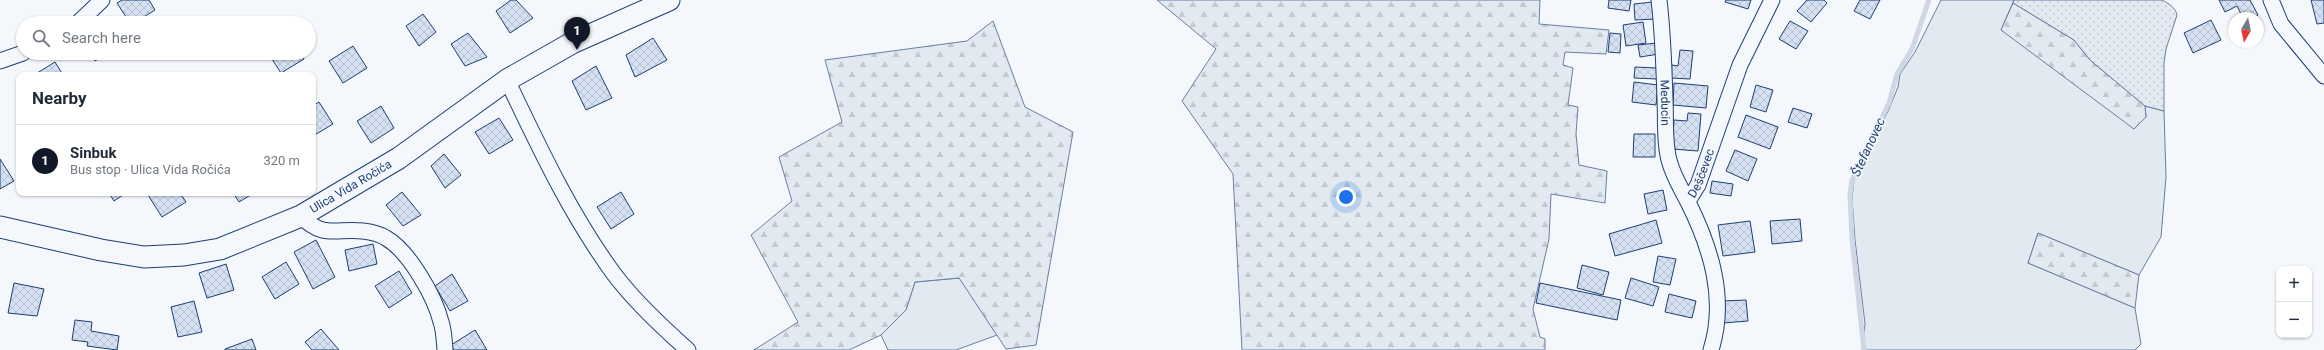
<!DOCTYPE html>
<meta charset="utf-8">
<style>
body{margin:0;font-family:Roboto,sans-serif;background:#f2f2f3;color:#1f2937}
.controls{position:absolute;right:12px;bottom:12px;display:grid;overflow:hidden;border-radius:8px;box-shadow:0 1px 3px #0004}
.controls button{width:36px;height:36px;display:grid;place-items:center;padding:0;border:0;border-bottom:1px solid #e0e1e3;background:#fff;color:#1f2937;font:20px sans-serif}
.compass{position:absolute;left:2228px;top:12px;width:36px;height:36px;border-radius:50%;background:#fff;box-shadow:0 1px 3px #0004;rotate:189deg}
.you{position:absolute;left:1346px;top:197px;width:14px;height:14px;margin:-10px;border:3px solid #fff;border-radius:50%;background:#1a73e8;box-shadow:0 0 0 6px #1a73e833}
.badge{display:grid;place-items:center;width:26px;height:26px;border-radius:50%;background:#111827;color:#fff;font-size:13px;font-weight:700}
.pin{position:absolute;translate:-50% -33px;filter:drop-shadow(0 1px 2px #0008)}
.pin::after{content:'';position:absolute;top:21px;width:14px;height:12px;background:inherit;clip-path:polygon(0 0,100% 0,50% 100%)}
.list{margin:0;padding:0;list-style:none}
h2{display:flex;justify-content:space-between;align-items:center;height:52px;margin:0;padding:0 16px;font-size:17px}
h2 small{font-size:13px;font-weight:400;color:#747a83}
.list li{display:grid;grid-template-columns:26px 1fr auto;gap:12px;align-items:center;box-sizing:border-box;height:72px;padding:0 16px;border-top:1px solid #e0e1e3}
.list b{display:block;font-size:15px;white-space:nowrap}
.list p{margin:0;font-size:13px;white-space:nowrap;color:#747a83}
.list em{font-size:13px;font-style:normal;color:#747a83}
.icon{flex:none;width:22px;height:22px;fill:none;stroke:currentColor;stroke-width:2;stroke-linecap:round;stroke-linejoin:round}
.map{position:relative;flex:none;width:2324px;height:350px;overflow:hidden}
.search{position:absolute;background:#fff;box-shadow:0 1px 3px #0004;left:16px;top:16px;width:300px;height:44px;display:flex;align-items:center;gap:10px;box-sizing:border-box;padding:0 14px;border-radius:22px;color:#747a83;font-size:15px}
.panel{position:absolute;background:#fff;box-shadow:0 1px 3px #0004;left:16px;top:72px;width:300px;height:124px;border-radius:8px}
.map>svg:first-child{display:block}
.grass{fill:#e3e9f0;stroke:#687fa3}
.forest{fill:url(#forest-firs);stroke:#687fa3}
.garden{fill:url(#garden-dots);stroke:#687fa3}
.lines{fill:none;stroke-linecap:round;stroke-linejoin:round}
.stream{stroke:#cfd7e4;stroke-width:5}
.building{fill:url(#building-cross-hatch);stroke:#1d3f73}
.minor-casing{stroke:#1d3f73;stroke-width:17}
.secondary-casing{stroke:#1d3f73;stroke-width:23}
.minor{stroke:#f4f7fb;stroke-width:15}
.secondary{stroke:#f4f7fb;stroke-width:21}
.labels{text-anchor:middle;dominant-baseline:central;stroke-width:3;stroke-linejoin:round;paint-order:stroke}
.street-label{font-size:12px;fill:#1d3f73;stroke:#f4f7fb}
.water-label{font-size:13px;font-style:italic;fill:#1d3f73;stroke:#f4f7fb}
</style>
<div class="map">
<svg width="2324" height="350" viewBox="0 0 2324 350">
<defs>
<pattern id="forest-firs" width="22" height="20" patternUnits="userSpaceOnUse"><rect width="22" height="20" fill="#e3e9f0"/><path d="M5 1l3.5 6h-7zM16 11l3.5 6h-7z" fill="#c2c9d1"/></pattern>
<pattern id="garden-dots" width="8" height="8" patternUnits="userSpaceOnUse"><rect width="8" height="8" fill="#e3e9f0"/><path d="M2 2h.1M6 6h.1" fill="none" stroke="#c2c9d1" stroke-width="1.8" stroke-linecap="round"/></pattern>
<pattern id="building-cross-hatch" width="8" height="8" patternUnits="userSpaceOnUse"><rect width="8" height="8" fill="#d5e0f0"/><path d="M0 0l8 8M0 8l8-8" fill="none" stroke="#b6c1d1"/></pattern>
</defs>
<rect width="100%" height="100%" fill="#f4f7fb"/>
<path class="grass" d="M 1941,0 L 2014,0 L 2001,30 L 2146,117 L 2145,106 L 2164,111 L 2166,177 L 2161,237 L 2139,275 L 2038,233 L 2028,263 L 2135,308 L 2141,344 L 2135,350 L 1862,350 L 1865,324 L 1855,240 L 1852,198 L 1854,180 L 1889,109 L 1898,87 L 1900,74 L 1915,52 Z
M 960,278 L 997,335 L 956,350 L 888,350 L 881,335 L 906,310 L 915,282 Z"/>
<path class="forest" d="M 1157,0 L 1540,0 L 1539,24 L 1609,30 L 1606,54 L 1565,52 L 1563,65 L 1573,68 L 1568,105 L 1578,107 L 1576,134 L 1579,165 L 1607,171 L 1605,203 L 1551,194 L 1549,239 L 1533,309 L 1540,337 L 1545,339 L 1545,350 L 1242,350 L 1233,174 L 1182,101 L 1216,49 Z
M 2013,3 L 2074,40 L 2090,60 L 2145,106 L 2146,117 L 2134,129 L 2001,30 Z
M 993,21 L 1025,107 L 1073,132 L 1036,345 L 1006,349 L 959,278 L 915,282 L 906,310 L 881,335 L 849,350 L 754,350 L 798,322 L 751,235 L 792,201 L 779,157 L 842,122 L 825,60 L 967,41 Z
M 2038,233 L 2139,275 L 2135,308 L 2028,263 Z"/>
<path class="garden" d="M 2014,0 L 2162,0 C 2168,3 2176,8 2177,15 L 2166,49 L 2164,63 L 2164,111 L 2145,106 L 2090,60 L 2074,40 L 2013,3 Z"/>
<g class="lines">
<path class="stream" d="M 1864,350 L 1852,239 L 1850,195 L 1852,180 L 1889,103 L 1897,74 L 1912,49 L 1929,0"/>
</g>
<path class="building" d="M 122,0 L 149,0 L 155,10 L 134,23 L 130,23 L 117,3 Z
M 511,0 L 516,0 L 533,18 L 510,33 L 496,11 Z
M 1609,0 L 1631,0 L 1629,11 L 1608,8 Z
M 1726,0 L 1751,0 L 1748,9 L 1725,2 Z
M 1807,0 L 1824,0 L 1827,3 L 1811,22 L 1797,11 Z
M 1860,0 L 1880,0 L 1870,19 L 1854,11 Z
M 2219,0 L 2250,0 L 2258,15 L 2252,18 L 2243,18 L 2237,6 L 2225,12 Z
M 2311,0 L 2324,0 L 2324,23 L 2317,24 Z
M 1653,2 L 1655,19 L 1635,20 L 1634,4 Z
M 423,14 L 436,32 L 419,46 L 406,26 Z
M 2211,20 L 2221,40 L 2193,53 L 2184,33 Z
M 1790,21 L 1808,31 L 1796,49 L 1779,39 Z
M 1643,22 L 1646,43 L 1626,46 L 1623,25 Z
M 468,33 L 487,57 L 465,66 L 451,44 Z
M 1610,33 L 1621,34 L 1620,53 L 1608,52 Z
M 653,38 L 667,60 L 635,77 L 626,55 Z
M 1657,43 L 1659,54 L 1640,57 L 1638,45 Z
M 353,46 L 367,68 L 343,83 L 329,61 Z
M 1680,50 L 1693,51 L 1690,79 L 1671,78 L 1672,65 L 1678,66 Z
M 90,53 L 108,53 L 95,61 Z
M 268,53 L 301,53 L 304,59 L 281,73 Z
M 55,62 L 63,75 L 34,75 Z
M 596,66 L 612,98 L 586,110 L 572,81 Z
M 1635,67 L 1657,68 L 1657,79 L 1634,78 Z
M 1634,82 L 1658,85 L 1656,105 L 1632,102 Z
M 1674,83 L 1708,86 L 1706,108 L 1673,105 Z
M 1756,85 L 1773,90 L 1766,112 L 1750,107 Z
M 319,102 L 333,124 L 313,136 L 313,106 Z
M 381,106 L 394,128 L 371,143 L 357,121 Z
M 1793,108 L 1812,114 L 1807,128 L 1788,122 Z
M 1688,113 L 1701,114 L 1698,151 L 1672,149 L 1674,120 L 1687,121 Z
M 1746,115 L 1778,127 L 1770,149 L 1738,137 Z
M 499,118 L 513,140 L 489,154 L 475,132 Z
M 1634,134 L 1655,134 L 1655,157 L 1633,157 Z
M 1735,150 L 1757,159 L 1748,181 L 1726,171 Z
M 444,154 L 461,175 L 445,188 L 431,166 Z
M 0,159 L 14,181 L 0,189 Z
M 1712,181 L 1733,184 L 1731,196 L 1710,193 Z
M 1663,190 L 1667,210 L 1648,214 L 1644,194 Z
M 402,192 L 421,215 L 403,226 L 386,205 Z
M 621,192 L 634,214 L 611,229 L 597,207 Z
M 109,193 L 126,193 L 114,201 Z
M 151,193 L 180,193 L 186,202 L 162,217 L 148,195 Z
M 233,193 L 254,193 L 239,202 Z
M 1800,219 L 1802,241 L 1772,244 L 1770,221 Z
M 1656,220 L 1662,243 L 1615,256 L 1609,234 Z
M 1750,221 L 1755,252 L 1723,256 L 1718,225 Z
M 316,240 L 335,277 L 313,289 L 294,252 Z
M 373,244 L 377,264 L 349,271 L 345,250 Z
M 1658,256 L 1676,259 L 1670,285 L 1653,282 Z
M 286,262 L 299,284 L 275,299 L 262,277 Z
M 226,264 L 234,290 L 207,298 L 199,273 Z
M 1582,265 L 1609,272 L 1603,295 L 1577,288 Z
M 399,271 L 412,293 L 389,308 L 375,286 Z
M 452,274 L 468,301 L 450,311 L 435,286 Z
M 1631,278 L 1659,287 L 1653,306 L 1625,298 Z
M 14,283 L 44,289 L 37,316 L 8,313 Z
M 1540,283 L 1621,300 L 1617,320 L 1536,303 Z
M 1669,294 L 1696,301 L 1692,318 L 1665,312 Z
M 1746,300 L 1748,321 L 1723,323 L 1722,301 Z
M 194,301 L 202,332 L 178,337 L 171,307 Z
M 75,320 L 92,322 L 91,331 L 119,336 L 117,350 L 87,346 L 88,342 L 72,340 Z
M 321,329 L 339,350 L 312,350 L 305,342 Z
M 475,330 L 487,350 L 454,350 L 451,345 Z
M 252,339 L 256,350 L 225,350 L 225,349 Z"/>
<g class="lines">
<g class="minor-casing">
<g id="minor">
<path id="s1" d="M 1659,0 C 1663,33 1664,66 1665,100 C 1666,119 1664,142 1669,160 C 1673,176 1681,188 1688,202 C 1711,248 1727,299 1711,350"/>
<path d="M 2271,0 L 2281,24 L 2324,76"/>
<path d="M 78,23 L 102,0"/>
<path d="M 0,61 L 23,53"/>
<path d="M 507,80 C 539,147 570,214 614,274 C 635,302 662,327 688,350"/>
<path id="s2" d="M 1688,201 L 1698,185 L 1740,65 L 1772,0"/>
<path d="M 301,216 C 323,239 336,228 363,231 C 371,232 380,234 386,238 C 409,251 435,297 441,322 C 444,330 444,340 445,349"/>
</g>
</g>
<g class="secondary-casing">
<g id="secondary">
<path id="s3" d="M 0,227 L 101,250 L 144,257 L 184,255 L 220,249 L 301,216 L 399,158 L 507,80 L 572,43 L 669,0"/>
</g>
</g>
<use href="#minor" class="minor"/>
<use href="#secondary" class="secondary"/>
</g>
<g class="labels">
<g class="street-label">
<text stroke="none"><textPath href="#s1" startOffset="103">Meducin</textPath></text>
<text stroke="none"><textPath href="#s2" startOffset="31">Deščevec</textPath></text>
<text stroke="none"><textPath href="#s3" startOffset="369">Ulica Vida Ročića</textPath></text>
</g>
<g class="water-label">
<text transform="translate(1868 147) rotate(-65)">Štefanovec</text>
</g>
</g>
</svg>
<div class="controls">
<button>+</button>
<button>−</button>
</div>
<svg class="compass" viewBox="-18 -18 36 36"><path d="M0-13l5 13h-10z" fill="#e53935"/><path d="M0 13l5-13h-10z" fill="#747a83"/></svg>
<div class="you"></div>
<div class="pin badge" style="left:577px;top:50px">1</div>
<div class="search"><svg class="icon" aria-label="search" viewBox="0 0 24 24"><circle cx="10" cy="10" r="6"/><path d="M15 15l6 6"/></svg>Search here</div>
<section class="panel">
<h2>Nearby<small></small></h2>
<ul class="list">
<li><span class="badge">1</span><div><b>Sinbuk</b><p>Bus stop · Ulica Vida Ročića</p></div><em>320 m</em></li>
</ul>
</section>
</div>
